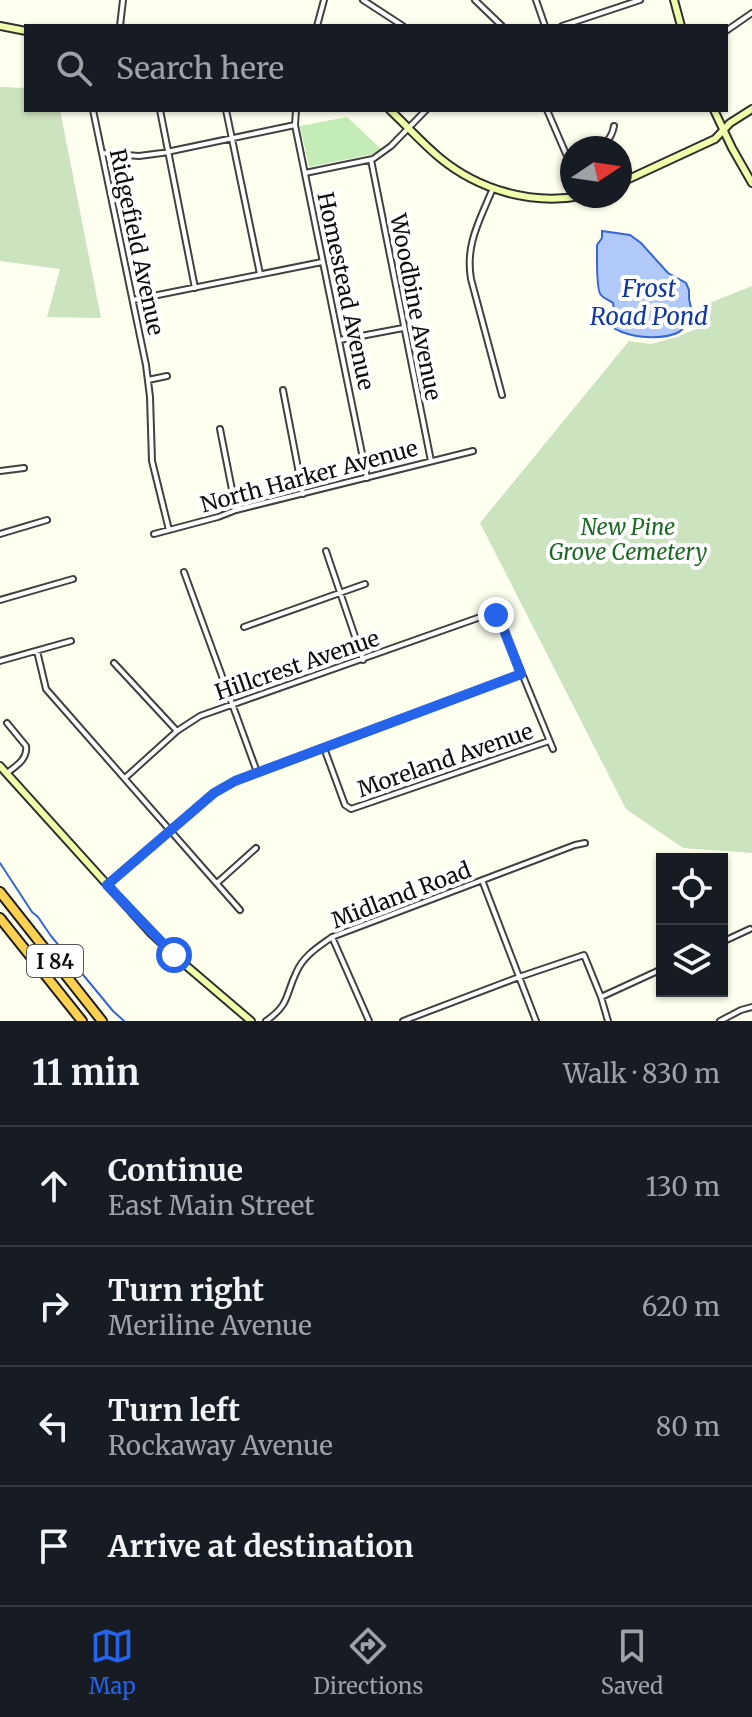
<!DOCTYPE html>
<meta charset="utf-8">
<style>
body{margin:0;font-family:Merriweather,serif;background:#242831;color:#f1f3f6}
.controls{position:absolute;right:24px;bottom:24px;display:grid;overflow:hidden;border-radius:0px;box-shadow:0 2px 6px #0004}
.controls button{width:72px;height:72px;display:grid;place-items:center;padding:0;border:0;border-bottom:2px solid #363941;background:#171b24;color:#f1f3f6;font:40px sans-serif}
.compass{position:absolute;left:560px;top:136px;width:72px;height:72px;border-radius:50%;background:#171b24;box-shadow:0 2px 6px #0004;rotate:77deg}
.stop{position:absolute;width:24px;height:24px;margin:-18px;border:6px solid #2563eb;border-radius:50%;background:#fff}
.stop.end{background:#2563eb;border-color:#fff;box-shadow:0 2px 8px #0008}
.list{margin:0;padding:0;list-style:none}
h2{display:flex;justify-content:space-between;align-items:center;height:104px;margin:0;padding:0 32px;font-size:34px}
h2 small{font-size:26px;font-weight:400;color:#9ea1a6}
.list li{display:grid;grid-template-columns:52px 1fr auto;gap:24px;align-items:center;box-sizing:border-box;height:120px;padding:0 32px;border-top:2px solid #363941}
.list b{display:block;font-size:30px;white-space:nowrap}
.list p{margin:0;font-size:26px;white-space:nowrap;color:#9ea1a6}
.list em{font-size:26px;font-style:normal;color:#9ea1a6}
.icon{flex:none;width:44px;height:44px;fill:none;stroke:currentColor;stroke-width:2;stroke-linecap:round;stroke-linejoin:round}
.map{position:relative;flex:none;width:752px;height:1021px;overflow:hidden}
.search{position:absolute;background:#171b24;box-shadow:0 2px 6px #0004;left:24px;right:24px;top:24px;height:88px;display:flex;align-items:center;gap:20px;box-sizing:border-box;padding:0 28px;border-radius:0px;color:#9ea1a6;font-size:30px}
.sheet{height:584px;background:#171b24}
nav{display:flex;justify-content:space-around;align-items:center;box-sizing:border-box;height:112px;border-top:2px solid #363941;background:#171b24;font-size:22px;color:#9ea1a6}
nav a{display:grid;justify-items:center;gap:4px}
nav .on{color:#2563eb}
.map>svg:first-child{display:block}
.green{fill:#c3ecb6}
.cemetery{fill:#cce3bf}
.water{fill:#b1c9f9;stroke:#3466d5;stroke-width:2}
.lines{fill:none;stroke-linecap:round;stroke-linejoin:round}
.stream{stroke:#3466d5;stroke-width:2}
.street-casing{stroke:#414141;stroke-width:8}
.secondary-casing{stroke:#303030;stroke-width:10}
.highway-casing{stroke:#1f1f1f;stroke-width:12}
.street{stroke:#fff;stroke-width:4}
.secondary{stroke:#f0ffaa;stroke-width:6}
.highway{stroke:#fcd050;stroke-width:8}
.route{stroke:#2563eb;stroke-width:10}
.labels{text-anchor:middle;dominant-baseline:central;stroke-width:8;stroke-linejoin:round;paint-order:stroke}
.shield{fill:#fff;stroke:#565656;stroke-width:2}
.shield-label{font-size:20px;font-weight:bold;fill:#0e0e0e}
.street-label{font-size:22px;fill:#0e0e0e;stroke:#fff}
.park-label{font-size:22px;font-style:italic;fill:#1a6a21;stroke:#fff}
.water-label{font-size:24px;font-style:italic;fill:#1039a7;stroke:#fff}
</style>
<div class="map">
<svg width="752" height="1021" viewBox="0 0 752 1021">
<rect width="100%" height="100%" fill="#feffef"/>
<path class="green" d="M 347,117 L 381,149 L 373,154 L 309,167 L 300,126 Z"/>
<path class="cemetery" d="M 0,87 L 26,88 L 26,110 L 60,110 L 101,318 L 47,317 L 60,269 L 0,261 Z
M 752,286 L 752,853 L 683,848 L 626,809 L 480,523 L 629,341 L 651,344 L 677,337 L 696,329 C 700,322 702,315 697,308 Z"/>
<path class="water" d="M 602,231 L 630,235 L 641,243 L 668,273 L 686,283 L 689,290 L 689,299 L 692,312 C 687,318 687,328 679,332 C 664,340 637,338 622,332 C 614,329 606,324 600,319 L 614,309 L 613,303 C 609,300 604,299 601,295 C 596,291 597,254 597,245 L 602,238 Z"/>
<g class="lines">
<path class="stream" d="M 0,863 L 32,912 L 38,917 L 51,936 L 113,1011 L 124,1021"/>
<g class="street-casing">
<path id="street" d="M 363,0 L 403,26
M 475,0 L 502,26
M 536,0 L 545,26
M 120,26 L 123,0
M 317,26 L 324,0
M 562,26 L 640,0
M 726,31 L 752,13
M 93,110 L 146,365 L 150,397 L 152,461 L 169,530
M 160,110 L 195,288
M 226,110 L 260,274
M 296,110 L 295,125 L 367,478
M 547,110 L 566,154 L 572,153
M 591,148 C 605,144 611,141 614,126
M 102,153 L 139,156 L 162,153 L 295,125
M 371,160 L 431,461
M 305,173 L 373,159 L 391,146 L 426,110
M 493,188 C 480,220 465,244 471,279 L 502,395
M 133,300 L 322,262
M 340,340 L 403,328
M 148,380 L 167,376
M 283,390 L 303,494
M 220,429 L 236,510
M 0,471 L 24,468
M 0,534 L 47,520
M 154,534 L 218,517 L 236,510 L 473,451
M 326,551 L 363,660
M 184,572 L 257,772
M 0,600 L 73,579
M 244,627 L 365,584
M 37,651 L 46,689 L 240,910
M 0,661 L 71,641
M 114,663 L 177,731
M 324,748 L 345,805 L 351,809 L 549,741
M 7,773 C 16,766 28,759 26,746 L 7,723
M 125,778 L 177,731 L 200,716 L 489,614 L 496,615 L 500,620 L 553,749
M 482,880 L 536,1021
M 217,883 L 256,848
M 107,885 L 214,793 L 235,781 L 520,674
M 332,937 L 369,1021
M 722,942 L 750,929
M 601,997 L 662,969
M 266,1021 C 290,1004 285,996 296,973 C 303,956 318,947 332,937 L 575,845 L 585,843
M 403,1021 L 519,977 L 584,955 L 601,997 L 608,1021
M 720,1021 L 741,1010 L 752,1007"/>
</g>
<g class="secondary-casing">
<path id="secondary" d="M 674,0 L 681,26
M 0,26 L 26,31
M 390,110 C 407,126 422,143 440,158 C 479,190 531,205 581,196
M 714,110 L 732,148 L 752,183
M 620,183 L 715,139 L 730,123 L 752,109
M 0,766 L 150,932 L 183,963 L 251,1021"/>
</g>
<g class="highway-casing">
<path id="highway" d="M 0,892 L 102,1021
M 0,918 L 82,1021"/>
</g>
<use href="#street" class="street"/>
<use href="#secondary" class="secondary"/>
<use href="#highway" class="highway"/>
</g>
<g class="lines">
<path class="route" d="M 174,955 L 107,885 L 214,793 L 235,781 L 521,674 L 500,620 L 496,615"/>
</g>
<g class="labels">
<rect class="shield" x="27" y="945" width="56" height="32" rx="6"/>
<g class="shield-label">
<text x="55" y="961">I 84</text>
</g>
<g class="street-label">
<text transform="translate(137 242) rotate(78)">Ridgefield Avenue</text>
<text transform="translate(346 291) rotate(78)">Homestead Avenue</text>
<text transform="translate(416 307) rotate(79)">Woodbine Avenue</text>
<text transform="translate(309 476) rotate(-15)">North Harker Avenue</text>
<text transform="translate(297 665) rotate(-19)">Hillcrest Avenue</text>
<text transform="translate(445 760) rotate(-19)">Moreland Avenue</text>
<text transform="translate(401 895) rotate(-21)">Midland Road</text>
</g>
<g class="park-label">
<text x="628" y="527">New Pine<tspan x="628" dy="25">Grove Cemetery</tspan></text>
</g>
<g class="water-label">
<text x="649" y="288">Frost<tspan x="649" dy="28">Road Pond</tspan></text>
</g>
</g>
</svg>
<div class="controls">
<button><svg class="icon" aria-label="locate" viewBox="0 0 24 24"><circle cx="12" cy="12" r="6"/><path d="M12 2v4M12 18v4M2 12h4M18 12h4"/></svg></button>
<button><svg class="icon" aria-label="layers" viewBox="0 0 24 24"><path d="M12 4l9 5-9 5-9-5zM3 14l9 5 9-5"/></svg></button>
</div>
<svg class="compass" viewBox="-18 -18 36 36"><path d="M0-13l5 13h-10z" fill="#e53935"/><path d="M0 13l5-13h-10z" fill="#9ea1a6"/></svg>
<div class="stop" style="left:174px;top:955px"></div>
<div class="stop end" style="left:496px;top:615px"></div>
<div class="search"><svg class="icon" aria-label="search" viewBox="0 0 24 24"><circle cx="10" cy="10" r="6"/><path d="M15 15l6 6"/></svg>Search here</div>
</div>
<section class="sheet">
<h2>11 min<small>Walk · 830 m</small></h2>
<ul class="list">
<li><svg class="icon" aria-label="ahead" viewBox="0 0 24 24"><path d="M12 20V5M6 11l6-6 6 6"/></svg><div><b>Continue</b><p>East Main Street</p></div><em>130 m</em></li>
<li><svg class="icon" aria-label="right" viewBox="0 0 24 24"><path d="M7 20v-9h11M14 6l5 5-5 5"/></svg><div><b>Turn right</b><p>Meriline Avenue</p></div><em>620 m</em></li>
<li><svg class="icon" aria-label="left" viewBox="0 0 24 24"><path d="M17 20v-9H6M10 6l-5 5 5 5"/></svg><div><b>Turn left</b><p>Rockaway Avenue</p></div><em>80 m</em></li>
<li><svg class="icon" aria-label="arrive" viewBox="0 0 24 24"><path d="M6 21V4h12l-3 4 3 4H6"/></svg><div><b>Arrive at destination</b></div></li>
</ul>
</section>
<nav>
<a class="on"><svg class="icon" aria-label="map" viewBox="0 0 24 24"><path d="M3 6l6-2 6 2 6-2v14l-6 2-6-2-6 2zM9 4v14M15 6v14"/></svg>Map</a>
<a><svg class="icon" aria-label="directions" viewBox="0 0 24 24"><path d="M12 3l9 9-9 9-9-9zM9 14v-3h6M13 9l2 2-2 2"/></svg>Directions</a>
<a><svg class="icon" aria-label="saved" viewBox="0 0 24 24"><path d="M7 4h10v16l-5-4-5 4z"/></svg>Saved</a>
</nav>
